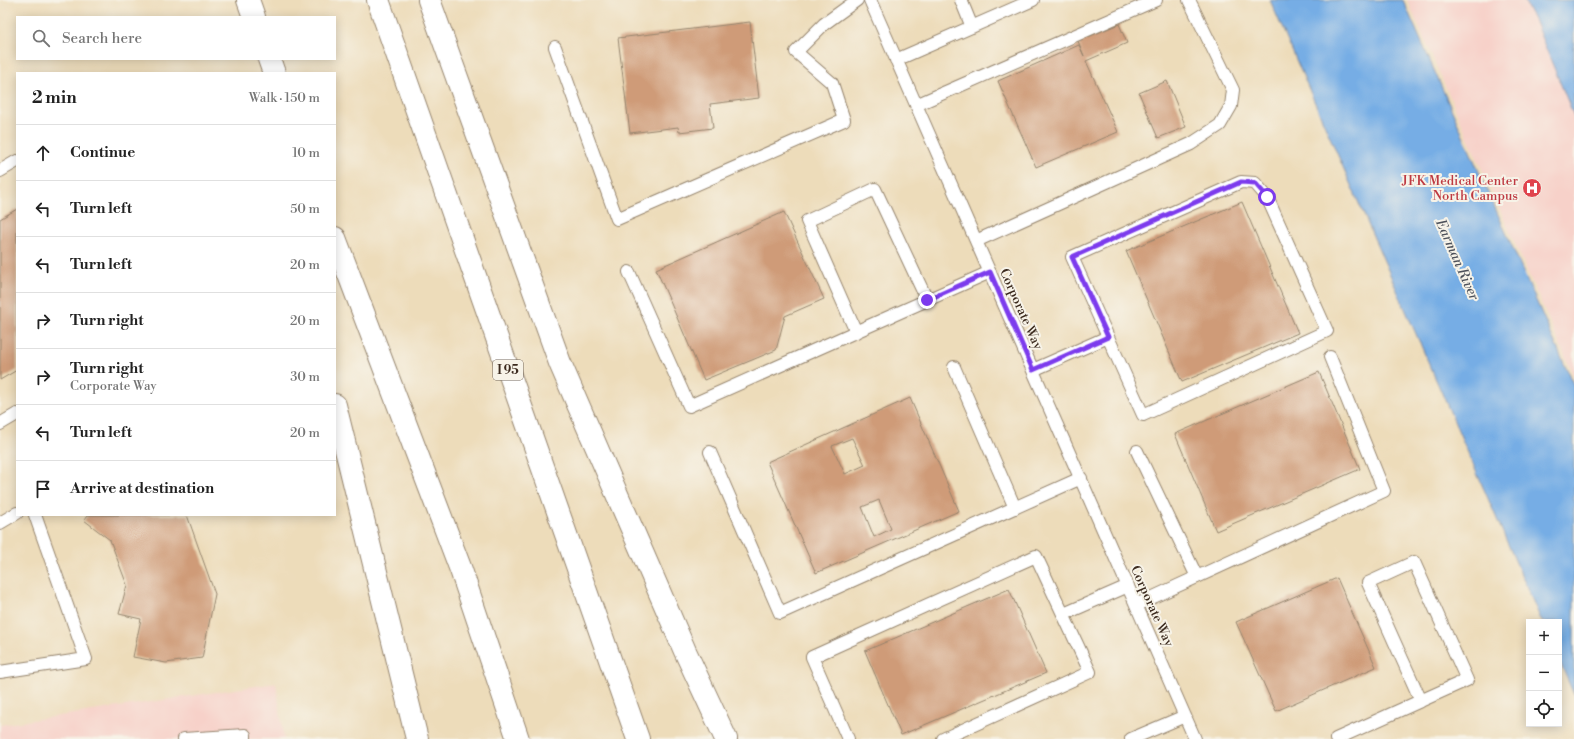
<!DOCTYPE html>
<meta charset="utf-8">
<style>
body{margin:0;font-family:"Libre Bodoni",serif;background:#f6f6f6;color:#222}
.controls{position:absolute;right:12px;bottom:12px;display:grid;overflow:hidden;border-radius:0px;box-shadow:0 2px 10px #0003}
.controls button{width:36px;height:36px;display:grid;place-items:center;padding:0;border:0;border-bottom:1px solid #e0e0e0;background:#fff;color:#222;font:20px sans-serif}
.stop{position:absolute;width:12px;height:12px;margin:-9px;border:3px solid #7c3aed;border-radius:50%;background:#fff}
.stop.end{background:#7c3aed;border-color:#fff;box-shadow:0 1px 4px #0008}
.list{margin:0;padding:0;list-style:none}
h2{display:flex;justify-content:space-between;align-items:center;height:52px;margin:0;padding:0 16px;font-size:17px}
h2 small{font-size:13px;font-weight:400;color:#767676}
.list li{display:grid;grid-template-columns:26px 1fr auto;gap:12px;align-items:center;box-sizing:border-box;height:56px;padding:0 16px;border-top:1px solid #e0e0e0}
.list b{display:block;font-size:15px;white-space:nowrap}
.list p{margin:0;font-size:13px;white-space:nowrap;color:#767676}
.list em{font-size:13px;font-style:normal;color:#767676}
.icon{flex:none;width:22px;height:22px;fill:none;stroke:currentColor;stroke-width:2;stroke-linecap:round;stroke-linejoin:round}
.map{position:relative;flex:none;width:1574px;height:739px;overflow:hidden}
.search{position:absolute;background:#fff;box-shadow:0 2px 10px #0003;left:16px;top:16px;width:320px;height:44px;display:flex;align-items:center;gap:10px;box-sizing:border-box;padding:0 14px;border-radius:0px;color:#767676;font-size:15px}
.panel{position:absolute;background:#fff;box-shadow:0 2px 10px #0003;left:16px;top:72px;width:320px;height:444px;border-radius:0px}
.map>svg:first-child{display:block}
.built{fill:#f7d1c9}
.water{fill:#76ade5;stroke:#586c82}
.building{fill:#cf9b78;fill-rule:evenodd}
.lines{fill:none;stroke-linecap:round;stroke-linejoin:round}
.service-casing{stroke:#94836c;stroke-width:14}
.motorway-casing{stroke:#94836c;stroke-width:24}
.service{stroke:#fff;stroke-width:12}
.motorway{stroke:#fff;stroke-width:22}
.route{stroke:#7c3aed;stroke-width:5}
.labels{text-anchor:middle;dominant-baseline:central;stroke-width:4;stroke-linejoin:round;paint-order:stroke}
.shield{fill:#f7f3e8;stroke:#73665b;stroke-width:1}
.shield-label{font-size:12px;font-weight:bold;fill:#3b2a1e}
.health-label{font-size:13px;fill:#be3a42;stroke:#f7f3e8;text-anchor:end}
.street-label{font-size:13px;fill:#3b2a1e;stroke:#f7f3e8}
.water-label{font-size:14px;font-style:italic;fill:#4d515a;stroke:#f7f3e8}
</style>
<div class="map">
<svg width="1574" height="739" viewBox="0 0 1574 739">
<rect width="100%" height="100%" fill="#f7f3e8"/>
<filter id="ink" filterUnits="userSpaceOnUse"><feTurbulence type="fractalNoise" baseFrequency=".025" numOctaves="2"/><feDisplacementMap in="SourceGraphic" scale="8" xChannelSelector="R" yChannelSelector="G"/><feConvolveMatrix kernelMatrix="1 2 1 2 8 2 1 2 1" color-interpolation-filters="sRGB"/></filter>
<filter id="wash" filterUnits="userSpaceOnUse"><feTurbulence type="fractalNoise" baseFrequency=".012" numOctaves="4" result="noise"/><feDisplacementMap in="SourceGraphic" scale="16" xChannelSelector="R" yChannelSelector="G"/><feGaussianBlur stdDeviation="0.9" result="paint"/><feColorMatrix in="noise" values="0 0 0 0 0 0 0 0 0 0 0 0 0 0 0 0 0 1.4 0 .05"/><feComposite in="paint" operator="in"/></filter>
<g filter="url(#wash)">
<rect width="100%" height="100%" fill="#eddcba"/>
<path class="built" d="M 1407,0 L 1574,0 L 1574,377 Z
M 276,683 L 284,739 L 0,739 L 0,725 Z"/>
<path class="water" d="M 1270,0 L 1403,0 L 1574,386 L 1574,695 L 1559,660 L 1559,622 L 1542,622 Z
M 1524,0 L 1574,0 L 1574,116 L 1535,22 Z"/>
<g id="blocks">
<path class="building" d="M 750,22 L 759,98 L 710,104 L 713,128 L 679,132 L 678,127 L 630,133 L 618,38 Z
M 1119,24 L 1127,43 L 1086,61 L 1118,132 L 1036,167 L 998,81 L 1079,45 L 1084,56 L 1078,41 Z
M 1167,81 L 1186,127 L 1158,138 L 1139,93 Z
M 1242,202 L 1298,333 L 1182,382 L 1126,251 Z
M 17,209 L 17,370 L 0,380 L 0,219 Z
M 784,212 L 824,299 L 785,316 L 776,350 L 704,380 L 656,269 Z
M 1319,372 L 1360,469 L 1216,531 L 1175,434 Z
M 910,398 L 959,511 L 816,573 L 767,462 ZM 852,438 L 865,465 L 845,474 L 832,446 ZM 879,500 L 891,529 L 874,537 L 862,507 Z
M 88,515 L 187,515 L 215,594 L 202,658 L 166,663 L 133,657 L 141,619 L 119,614 L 127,585 L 110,540 L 84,520 Z
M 1337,578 L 1376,667 L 1276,711 L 1236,622 Z
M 1009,589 L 1046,673 L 901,735 L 865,651 Z"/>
</g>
</g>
<g filter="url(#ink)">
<use href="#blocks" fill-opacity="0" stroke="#94836c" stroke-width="1"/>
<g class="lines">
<g class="service-casing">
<path id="service" d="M 870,0 L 1195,739
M 961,0 L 972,27
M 555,47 L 617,219 L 844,120 L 832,83 L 796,52 L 824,24 L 857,0
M 896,60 L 1033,0
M 916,105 L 1156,0
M 0,171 L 17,161
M 976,241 L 1191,144 L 1220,125 L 1231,106 L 1233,90 L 1189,0
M 629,272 L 689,406 L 990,272
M 856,332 L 807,221 L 875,189 L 927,300
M 954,367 L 1015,508
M 1033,370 L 1108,337 L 1143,415 L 1327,331 L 1267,197 L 1255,183 L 1241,182 L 1072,257 L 1108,337
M 0,424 L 17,414
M 1137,451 L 1197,577
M 710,452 L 780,613 L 1081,478
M 0,523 L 17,513
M 1136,605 L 1384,491 L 1330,357
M 1064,614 L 1128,586
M 0,672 L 86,659 L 35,515
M 184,739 L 245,735 L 245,739
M 848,739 L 812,657 L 1036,556 L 1090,672 L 943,739
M 1131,739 L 1185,716
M 1336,739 L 1467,680 L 1414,562 L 1368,583 L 1421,701"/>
</g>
<g class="motorway-casing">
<path id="motorway" d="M 248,0 L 254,17
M 378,0 L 638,739
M 429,0 L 560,363 L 685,651 L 726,739
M 269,59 L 274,73
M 335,238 L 461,570 L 518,739
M 335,405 L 417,739"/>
</g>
<use href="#service" class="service"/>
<use href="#motorway" class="motorway"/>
</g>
</g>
<g class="lines" filter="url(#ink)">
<path class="route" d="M 927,300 L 990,272 L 1033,370 L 1108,337 L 1072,257 L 1241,182 L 1255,183 L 1267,197"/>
</g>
<defs>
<g id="hospital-disc" transform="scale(1)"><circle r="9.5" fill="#e0444e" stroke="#f7f3e8"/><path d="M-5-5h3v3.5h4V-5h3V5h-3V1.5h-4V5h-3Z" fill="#fff"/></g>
</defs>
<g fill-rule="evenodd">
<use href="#hospital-disc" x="1532" y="188"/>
</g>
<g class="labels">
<rect class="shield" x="493" y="360" width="30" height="20" rx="3"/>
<g class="shield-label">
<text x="508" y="370">I 95</text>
</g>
<g class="health-label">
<text x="1518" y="181">JFK Medical Center<tspan x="1518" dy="15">North Campus</tspan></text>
</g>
<g class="street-label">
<text transform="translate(1021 309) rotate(66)">Corporate Way</text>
<text transform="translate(1152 606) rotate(66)">Corporate Way</text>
</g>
<g class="water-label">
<text transform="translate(1457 260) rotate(66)">Earman River</text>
</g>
</g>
</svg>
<div class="controls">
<button>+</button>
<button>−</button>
<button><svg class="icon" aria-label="locate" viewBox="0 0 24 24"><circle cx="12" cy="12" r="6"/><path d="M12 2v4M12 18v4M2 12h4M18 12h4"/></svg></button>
</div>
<div class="stop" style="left:1267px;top:197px"></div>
<div class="stop end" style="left:927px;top:300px"></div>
<div class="search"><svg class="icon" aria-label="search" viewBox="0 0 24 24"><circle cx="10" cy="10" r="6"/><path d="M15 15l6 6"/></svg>Search here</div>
<section class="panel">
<h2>2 min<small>Walk · 150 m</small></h2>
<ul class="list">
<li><svg class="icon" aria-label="ahead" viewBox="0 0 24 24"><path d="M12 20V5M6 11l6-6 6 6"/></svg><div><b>Continue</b></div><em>10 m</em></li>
<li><svg class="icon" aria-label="left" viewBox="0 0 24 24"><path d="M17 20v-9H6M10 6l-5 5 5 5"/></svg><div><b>Turn left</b></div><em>50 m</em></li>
<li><svg class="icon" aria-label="left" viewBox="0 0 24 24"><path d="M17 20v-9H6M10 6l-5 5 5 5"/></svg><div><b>Turn left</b></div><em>20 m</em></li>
<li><svg class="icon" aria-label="right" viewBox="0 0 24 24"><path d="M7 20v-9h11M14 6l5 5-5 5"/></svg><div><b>Turn right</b></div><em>20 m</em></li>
<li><svg class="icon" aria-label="right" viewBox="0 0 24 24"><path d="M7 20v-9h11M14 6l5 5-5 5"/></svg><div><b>Turn right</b><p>Corporate Way</p></div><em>30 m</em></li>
<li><svg class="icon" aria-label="left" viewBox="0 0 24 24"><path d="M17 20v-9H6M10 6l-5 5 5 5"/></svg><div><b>Turn left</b></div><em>20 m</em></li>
<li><svg class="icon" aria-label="arrive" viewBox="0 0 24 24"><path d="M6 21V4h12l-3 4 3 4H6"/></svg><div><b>Arrive at destination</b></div></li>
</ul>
</section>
</div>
